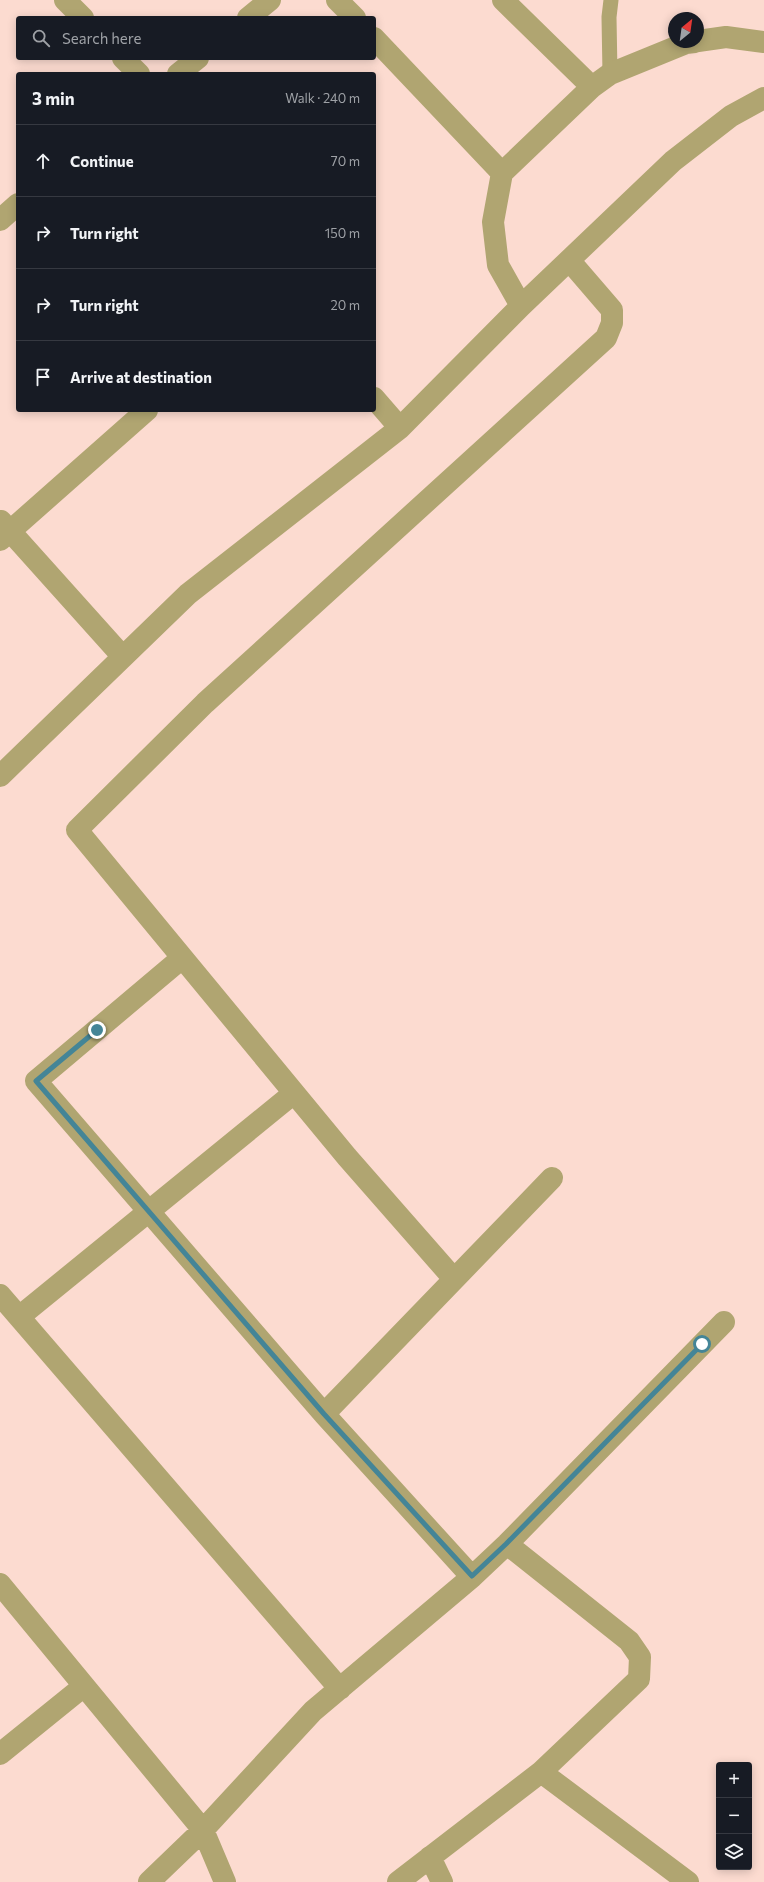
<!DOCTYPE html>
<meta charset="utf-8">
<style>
body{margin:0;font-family:Commissioner,sans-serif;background:#20242c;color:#f1f3f6}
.controls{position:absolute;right:12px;bottom:12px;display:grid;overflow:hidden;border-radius:4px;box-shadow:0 2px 10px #0003}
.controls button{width:36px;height:36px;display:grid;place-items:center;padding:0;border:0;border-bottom:1px solid #363941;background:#171b24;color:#f1f3f6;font:20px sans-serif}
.compass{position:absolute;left:668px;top:12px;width:36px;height:36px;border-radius:50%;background:#171b24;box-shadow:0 2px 10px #0003;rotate:29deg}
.stop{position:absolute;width:12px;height:12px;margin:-9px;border:3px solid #448597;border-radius:50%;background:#fff}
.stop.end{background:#448597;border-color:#fff;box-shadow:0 1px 4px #0008}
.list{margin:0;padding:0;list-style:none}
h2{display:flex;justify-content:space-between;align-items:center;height:52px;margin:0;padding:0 16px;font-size:17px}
h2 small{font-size:13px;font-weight:400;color:#9ea1a6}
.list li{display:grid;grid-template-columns:26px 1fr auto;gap:12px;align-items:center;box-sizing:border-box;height:72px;padding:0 16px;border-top:1px solid #363941}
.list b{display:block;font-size:15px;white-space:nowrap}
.list em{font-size:13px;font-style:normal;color:#9ea1a6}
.icon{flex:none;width:22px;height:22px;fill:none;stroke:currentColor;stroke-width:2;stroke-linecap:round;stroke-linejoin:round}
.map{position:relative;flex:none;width:764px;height:1882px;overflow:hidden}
.search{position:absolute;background:#171b24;box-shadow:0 2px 10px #0003;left:16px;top:16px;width:360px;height:44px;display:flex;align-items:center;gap:10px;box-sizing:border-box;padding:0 14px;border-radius:4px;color:#9ea1a6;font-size:15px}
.panel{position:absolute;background:#171b24;box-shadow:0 2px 10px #0003;left:16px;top:72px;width:360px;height:340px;border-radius:4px}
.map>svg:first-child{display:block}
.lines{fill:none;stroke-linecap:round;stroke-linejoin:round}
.service{stroke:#b0a571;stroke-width:15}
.minor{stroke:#b0a571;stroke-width:22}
.route{stroke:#448597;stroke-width:5}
</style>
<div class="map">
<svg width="764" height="1882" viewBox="0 0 764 1882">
<rect width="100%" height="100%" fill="#fcdbd0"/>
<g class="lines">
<path class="service" d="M 610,74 L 609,17 L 611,0"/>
<path class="minor" d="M 65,0 L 83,18
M 337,0 L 355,18
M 503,0 L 592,87
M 248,18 L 270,0
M 374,38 L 502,173
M 698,41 L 726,37 L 764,42
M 123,58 L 139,74
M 178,74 L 198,58
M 0,220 L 18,204
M 521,306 L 498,265 L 493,222 L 502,173 L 592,87 L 610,74 L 686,43 L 695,42
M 374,398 L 400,428
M 1,521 L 123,657
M 0,540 L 147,410
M 0,776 L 188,594 L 400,428 L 521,306 L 673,161 L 731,116 L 764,98
M 182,958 L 36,1081 L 324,1414 L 472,1577
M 454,1279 L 347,1157 L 77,830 L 205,703 L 606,338 L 612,323 L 612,310 L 569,260
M 0,1295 L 340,1689
M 19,1317 L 294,1093
M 324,1414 L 552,1178
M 0,1584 L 203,1830 L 225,1882
M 0,1754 L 84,1686
M 541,1772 L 688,1882
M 430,1857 L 442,1882
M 149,1882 L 203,1830 L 313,1711 L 472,1577 L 507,1544 L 724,1322
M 398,1882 L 541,1772 L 639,1679 L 640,1657 L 629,1641 L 507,1544"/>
</g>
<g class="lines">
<path class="route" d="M 97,1030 L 36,1081 L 324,1414 L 472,1576 L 506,1544 L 702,1344"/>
</g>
</svg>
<div class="controls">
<button>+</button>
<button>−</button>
<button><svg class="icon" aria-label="layers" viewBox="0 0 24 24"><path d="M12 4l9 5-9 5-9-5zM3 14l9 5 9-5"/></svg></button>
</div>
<svg class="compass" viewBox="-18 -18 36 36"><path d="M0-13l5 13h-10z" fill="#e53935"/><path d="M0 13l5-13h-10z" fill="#9ea1a6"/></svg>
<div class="stop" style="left:702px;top:1344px"></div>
<div class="stop end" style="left:97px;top:1030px"></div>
<div class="search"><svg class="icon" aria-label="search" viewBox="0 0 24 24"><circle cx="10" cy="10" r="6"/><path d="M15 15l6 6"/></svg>Search here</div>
<section class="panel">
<h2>3 min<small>Walk · 240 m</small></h2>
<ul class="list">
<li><svg class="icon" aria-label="ahead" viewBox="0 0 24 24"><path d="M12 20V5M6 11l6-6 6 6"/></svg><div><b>Continue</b></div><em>70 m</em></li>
<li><svg class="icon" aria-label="right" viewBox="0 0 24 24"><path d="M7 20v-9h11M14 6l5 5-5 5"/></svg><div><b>Turn right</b></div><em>150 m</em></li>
<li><svg class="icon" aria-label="right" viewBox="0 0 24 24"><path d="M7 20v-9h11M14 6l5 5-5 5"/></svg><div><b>Turn right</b></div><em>20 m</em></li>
<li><svg class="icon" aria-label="arrive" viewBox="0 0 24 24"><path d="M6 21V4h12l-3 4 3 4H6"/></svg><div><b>Arrive at destination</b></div></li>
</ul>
</section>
</div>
